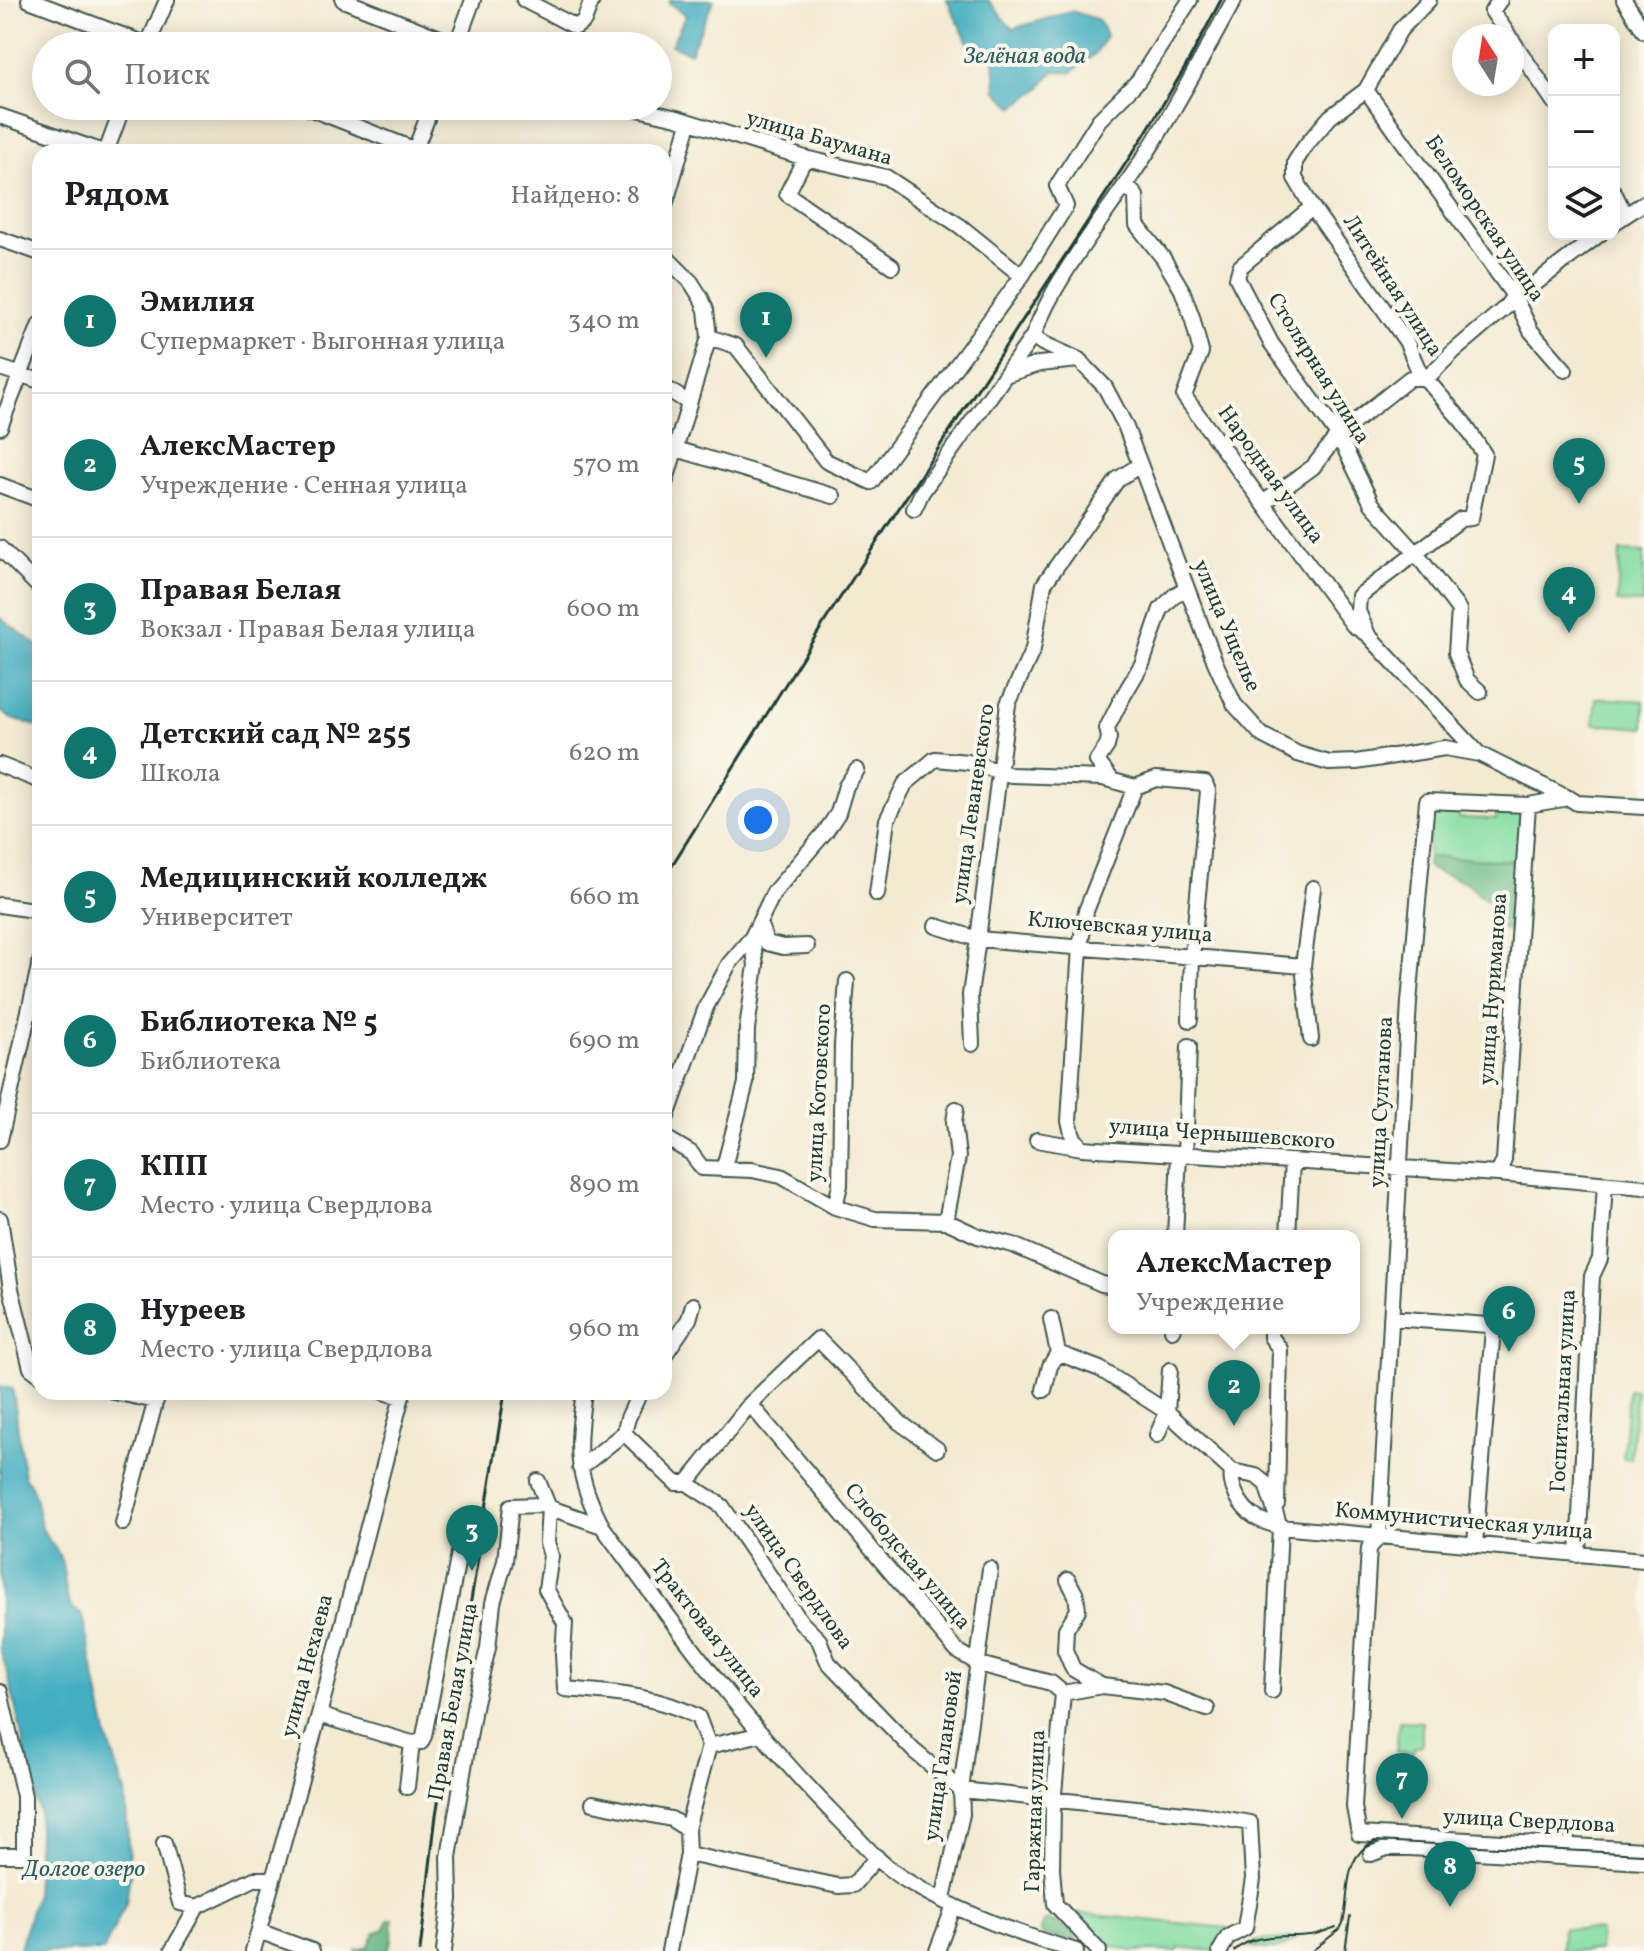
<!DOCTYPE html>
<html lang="ru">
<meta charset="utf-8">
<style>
body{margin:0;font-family:Vollkorn,serif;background:#f6f6f6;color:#202124}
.controls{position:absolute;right:24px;top:24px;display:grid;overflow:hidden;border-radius:16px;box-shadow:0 4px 20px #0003}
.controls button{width:72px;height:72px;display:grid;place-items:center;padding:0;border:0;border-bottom:2px solid #e0e0e0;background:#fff;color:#202124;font:40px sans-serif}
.compass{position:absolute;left:1452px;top:24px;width:72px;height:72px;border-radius:50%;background:#fff;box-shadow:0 4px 20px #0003;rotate:348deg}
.you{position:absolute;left:758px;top:820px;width:28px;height:28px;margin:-20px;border:6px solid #fff;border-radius:50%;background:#1a73e8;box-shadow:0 0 0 12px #1a73e833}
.badge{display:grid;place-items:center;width:52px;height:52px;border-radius:50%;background:#0f766e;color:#fff;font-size:26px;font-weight:700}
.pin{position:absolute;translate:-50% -66px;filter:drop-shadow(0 2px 4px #0008)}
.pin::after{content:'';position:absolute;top:42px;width:28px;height:24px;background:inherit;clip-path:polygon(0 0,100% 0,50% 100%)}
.popup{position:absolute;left:1108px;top:1230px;width:252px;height:104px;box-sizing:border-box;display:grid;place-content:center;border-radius:16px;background:#fff;filter:drop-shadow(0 2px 6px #0005);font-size:26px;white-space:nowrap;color:#757577}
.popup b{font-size:30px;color:#202124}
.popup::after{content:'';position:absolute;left:50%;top:100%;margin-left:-16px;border:16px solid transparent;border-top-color:#fff}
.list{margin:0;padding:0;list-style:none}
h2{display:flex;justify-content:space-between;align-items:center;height:104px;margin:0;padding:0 32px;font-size:34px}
h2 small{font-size:26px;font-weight:400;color:#757577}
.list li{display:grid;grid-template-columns:52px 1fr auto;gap:24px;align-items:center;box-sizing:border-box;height:144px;padding:0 32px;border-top:2px solid #e0e0e0}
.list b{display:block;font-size:30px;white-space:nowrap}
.list p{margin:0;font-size:26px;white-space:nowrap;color:#757577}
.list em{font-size:26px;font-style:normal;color:#757577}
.icon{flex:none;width:44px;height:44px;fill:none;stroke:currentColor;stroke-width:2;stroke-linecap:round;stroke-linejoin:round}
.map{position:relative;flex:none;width:1644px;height:1951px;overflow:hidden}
.search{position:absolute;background:#fff;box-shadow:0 4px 20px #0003;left:32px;top:32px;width:640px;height:88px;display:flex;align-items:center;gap:20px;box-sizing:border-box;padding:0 28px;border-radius:44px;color:#757577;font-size:30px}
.panel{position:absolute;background:#fff;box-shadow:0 4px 20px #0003;left:32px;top:144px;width:640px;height:1256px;border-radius:24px}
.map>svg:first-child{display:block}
.green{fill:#83dda2;stroke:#518d6b;stroke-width:2}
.forest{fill:#6abc88;stroke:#447c5e;stroke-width:2}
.water{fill:#42aec1;stroke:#30767a;stroke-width:2}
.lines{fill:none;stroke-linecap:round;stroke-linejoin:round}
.minor-casing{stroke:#3f574c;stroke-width:18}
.minor{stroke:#fff;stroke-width:14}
.tram{stroke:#1f3d34;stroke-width:2}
.rail{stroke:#1f3d34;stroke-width:3}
.labels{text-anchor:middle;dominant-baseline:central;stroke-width:8;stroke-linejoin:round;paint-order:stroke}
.street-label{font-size:22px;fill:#1f3d34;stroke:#fbf7ec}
.water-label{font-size:24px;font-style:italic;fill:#2a5f5e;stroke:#fbf7ec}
</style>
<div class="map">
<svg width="1644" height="1951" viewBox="0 0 1644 1951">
<rect width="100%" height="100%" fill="#fbf7ec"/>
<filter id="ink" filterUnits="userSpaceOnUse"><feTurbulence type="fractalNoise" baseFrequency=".0125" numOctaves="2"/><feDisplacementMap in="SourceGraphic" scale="16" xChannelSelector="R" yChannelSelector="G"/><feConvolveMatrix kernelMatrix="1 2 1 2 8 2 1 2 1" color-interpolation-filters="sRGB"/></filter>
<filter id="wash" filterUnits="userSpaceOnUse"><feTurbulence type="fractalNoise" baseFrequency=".006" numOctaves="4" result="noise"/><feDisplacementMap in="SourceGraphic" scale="32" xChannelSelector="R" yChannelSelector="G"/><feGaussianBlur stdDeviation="1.8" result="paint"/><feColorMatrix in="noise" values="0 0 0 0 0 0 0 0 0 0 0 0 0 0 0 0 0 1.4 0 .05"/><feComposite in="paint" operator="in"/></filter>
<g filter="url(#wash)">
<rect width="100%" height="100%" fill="#f3ead2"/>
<path class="green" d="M 1620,551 L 1644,552 L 1643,603 L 1617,602 Z
M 1596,698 L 1644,701 L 1644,728 L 1594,724 Z
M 1430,806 L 1458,807 L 1459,818 L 1496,819 L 1497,809 L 1521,810 L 1518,861 L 1428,857 Z
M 1628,1390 L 1636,1390 L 1631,1459 L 1623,1458 Z
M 1399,1721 L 1422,1722 L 1422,1745 L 1414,1748 L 1413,1753 L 1396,1752 Z
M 1073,1913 L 1228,1928 L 1228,1932 L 1213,1951 L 1179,1947 L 1178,1951 L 1132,1951 L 1095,1941 Z
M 1563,1928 L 1600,1931 L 1599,1951 L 1562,1951 Z
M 1298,1937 C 1282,1951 1269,1951 1249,1946 L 1257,1941 Z"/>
<path class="forest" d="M 1428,857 L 1518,861 L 1515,926 L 1509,931 L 1496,926 L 1494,905 L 1477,893 L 1468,883 L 1431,870 L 1427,866 Z
M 393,1919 L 392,1940 L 387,1951 L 355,1951 L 368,1947 L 376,1932 L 385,1929 L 388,1920 Z
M 1049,1920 L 1068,1930 L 1076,1938 L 1075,1941 L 1043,1935 L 1040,1929 L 1043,1922 Z"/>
<path class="water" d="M 670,0 L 714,0 L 690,53 L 671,45 L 686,15 L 669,3 Z
M 947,0 L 988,0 L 1012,29 L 1072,11 L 1099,20 L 1106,36 L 1096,53 L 1072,72 L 1054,71 L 1039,89 L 1014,107 L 996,91 L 994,57 L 969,45 Z
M 0,618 L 40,647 L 40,727 L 12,719 L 0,711 Z
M 0,1386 L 13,1389 L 24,1477 C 39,1491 35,1511 43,1530 C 47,1540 56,1547 60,1557 C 68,1577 60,1604 82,1615 L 108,1739 L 125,1792 L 130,1873 L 126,1903 L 103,1951 L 19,1951 L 35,1896 L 39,1813 L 8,1674 L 0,1649 Z"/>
</g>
<g filter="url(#ink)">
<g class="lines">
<g class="minor-casing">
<path id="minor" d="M 29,0 L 151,46
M 343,0 L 460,46
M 524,0 L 576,27 L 584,21 L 592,0
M 1234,0 C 1205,52 1178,105 1146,154 C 1108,214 1058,270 1033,336 L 1042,343 L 1079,360 L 1105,387 L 1125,425 L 1215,662 L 1234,704 L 1262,735 L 1298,754 L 1329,763 L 1356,762 L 1445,748 L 1479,754 L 1568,798
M 1500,0 L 1492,11 L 1509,36
M 1624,0 L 1644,31
M 1512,40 L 1554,102
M 147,46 L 167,0
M 456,46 L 473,0
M 1366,90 L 1514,296 L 1531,331 L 1565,370
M 304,106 L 421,152
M 625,106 L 677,118 L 805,158 L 886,177 L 960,226 L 1022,276
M 0,116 L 104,152
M 106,152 L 123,106
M 414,152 L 432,106
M 805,158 L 787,194 L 892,266
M 1126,185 L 1136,196 L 1137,225 L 1163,258 L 1182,290 L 1192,317 L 1201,352 L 1184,396 L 1353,625 L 1368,635 L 1479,754
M 1614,192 L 1625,215
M 1312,207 L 1240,267 L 1237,278 L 1271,343 L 1338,435 L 1372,504 L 1415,552 L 1459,610 L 1456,653 L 1467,680 L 1480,692
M 664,209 L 689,123
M 1614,223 L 1644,203
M 0,239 L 40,253
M 664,255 L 691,282 L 701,298 L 706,310 L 709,337 L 664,487
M 709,337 L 736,346 L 826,461 L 871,482 L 1022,276 L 1066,206 L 1057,186 L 1099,120 L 1138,81 L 1190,0
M 0,368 L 40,381
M 1005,375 L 1039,364 L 1079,360
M 664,387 L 689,403
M 0,427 L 40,324
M 676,449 L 833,496
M 0,485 L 40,500
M 1263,503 L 1313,467 L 1338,435 L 1410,378 L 1427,378 L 1453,352 L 1505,308 L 1514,296 L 1532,286 L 1600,234
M 914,509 L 922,492 L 1033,336
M 0,548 L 40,588
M 1368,635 L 1358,611 L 1359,596 L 1461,519 L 1471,518 L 1484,454 L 1463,422 L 1419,371 L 1406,341 L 1312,207 L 1295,178 L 1295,162 L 1306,145 L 1330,117 L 1366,90 L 1400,30 L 1429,0
M 0,765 L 40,781
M 1112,780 L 1097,761 L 1107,746 L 1109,738 L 1107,728 L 1121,700 L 1142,664 L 1161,609 L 1175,595 L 1185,589
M 1644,807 L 1577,803 L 1569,798 L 1528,805 L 1427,801 L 1409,1002 L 1379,1537 L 1369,1548 L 1354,1807 L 1359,1834 L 1644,1850
M 877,894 L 887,820 L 905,784 L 935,759 L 968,762 L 1011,775 L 1103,778 L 1135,787 L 1156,779 L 1205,783 L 1208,791 L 1192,956 L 1190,1020
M 0,905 L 40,911
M 759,923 L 767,943 L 783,947 L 807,946
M 936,926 L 978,939 L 1303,966
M 1311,1039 L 1303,966 L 1313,888
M 972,1044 L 970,995 L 978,939 L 1008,704 L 1033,649 L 1044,584 L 1118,479 L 1140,465
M 664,1125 L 706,1007 L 729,964 L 752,937
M 664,1137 L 691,1153 L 702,1168 L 752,1170 L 781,1176 L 835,1207 L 875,1219 L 946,1221 L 978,1236 L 1013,1245 L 1102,1284 L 1114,1286
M 0,1140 L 40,962
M 1037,1140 L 1082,1148 L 1498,1174 L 1644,1187
M 1082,1148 L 1073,1137 L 1069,1121 L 1080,947 L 1086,911 L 1135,787
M 1185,1156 L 1189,1046
M 724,1167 L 746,1083 L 747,1029 L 756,965 L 752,937 L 774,892 L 826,831 L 838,813 L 846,786 L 857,770
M 1498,1174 L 1504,1160 L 1528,805
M 835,1207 L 840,1185 L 842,1045 L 847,981
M 0,1219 L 11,1289 L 31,1368 L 40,1375
M 946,1221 L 958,1157 L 954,1122 L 956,1109
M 1175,1236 L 1179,1155
M 1288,1236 L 1292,1162
M 1391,1318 L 1488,1325 L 1493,1329 L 1475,1544
M 1271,1328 L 1271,1337 L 1280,1349 L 1277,1504
M 1172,1330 L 1173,1328
M 1058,1353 L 1100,1369 L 1167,1412 L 1232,1471 L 1256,1476 L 1266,1484 L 1280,1527 C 1272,1524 1262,1522 1255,1517 C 1241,1508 1229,1487 1232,1471
M 664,1356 L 689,1319 L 693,1305
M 1044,1390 L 1050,1366 L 1058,1353 L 1051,1319
M 114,1392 L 156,1401
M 383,1392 L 401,1397
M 584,1392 C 576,1448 575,1475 602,1526 C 676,1628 751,1731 840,1820 C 861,1841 881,1866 907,1881 C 960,1913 1017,1934 1076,1951
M 750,1404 L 956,1650 L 979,1664 L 1051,1683 L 1063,1693
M 624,1433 L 676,1483 L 687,1483 L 722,1506 L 801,1622 L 819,1640 L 828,1662 L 914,1751 L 961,1790 L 1204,1815 L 1250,1823 L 1253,1879 L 1245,1928 L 1228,1937 L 1220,1951
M 1157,1435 L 1167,1412 L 1170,1370
M 580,1468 L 624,1433 L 628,1418 L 640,1392
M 538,1481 L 549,1508 L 547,1542 L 551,1556 L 546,1589 L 565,1623 L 563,1655 L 565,1689 C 611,1693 657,1695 698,1717 L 709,1746
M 687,1483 L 750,1404 L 818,1339 L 899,1422 L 937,1449
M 123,1523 L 158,1392
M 1578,1555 L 1592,1276 L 1600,1259 L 1605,1184
M 1068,1580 L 1076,1595 L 1078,1610 L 1066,1629 L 1065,1650 L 1073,1669 L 1102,1686 L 1164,1693 L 1207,1709
M 1272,1691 L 1280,1527 L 1644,1560
M 0,1692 L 24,1796 L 24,1855 L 0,1855
M 320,1711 L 325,1717 L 412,1743 L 407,1787
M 412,1743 L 421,1742 L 424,1736 L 459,1553
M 593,1803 L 671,1819 L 687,1829
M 164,1843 L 180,1903 L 197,1907
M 688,1854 L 838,1886 L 853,1885 L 877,1857
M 1371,1854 L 1387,1848 L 1410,1848 L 1644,1862
M 943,1899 L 962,1814 L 961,1790 L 990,1569
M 259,1931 L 312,1951
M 172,1951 L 197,1907 L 254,1879 L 273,1879
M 253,1951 L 320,1711 L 403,1392
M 444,1951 L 450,1899 L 449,1857 L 475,1702 L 488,1648 L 493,1603 L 505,1561 L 511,1506 L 542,1505 L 602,1526
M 669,1951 L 688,1854 L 687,1829 L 709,1746 L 762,1734
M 937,1951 L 954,1906
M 1099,1951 L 1055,1904 L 1052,1869 L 1053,1805 L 1063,1693 L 1102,1686"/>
</g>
<use href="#minor" class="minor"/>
<path class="tram" d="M 1234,1951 C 1254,1932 1285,1938 1310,1935 C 1319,1934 1328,1930 1336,1927
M 1312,1951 L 1340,1929 L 1343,1923 C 1351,1891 1341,1858 1375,1841 L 1644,1854
M 1345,1951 L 1350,1917"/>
<path class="rail" d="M 664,878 L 832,610 L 1143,137 L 1186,66 L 1221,0
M 420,1951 L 436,1815 L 505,1392"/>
</g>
</g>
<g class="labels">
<g class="street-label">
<text transform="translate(819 139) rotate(16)">улица Баумана</text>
<text transform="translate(1484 219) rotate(56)">Беломорская улица</text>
<text transform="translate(1392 286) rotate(57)">Литейная улица</text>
<text transform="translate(1318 369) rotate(58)">Столярная улица</text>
<text transform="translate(1270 475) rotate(54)">Народная улица</text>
<text transform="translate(1226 626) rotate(67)">улица Ущелье</text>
<text transform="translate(974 804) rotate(-82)">улица Леваневского</text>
<text transform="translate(1120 928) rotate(5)">Ключевская улица</text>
<text transform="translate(1494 989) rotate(-86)">улица Нуриманова</text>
<text transform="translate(820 1093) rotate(-87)">улица Котовского</text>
<text transform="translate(1382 1102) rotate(-87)">улица Султанова</text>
<text transform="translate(1222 1135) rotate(4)">улица Чернышевского</text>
<text transform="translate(1564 1391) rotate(-87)">Госпитальная улица</text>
<text transform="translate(1464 1522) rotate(5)">Коммунистическая улица</text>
<text transform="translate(907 1557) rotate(50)">Слободская улица</text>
<text transform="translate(798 1577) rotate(55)">улица Свердлова</text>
<text transform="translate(707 1629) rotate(52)">Трактовая улица</text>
<text transform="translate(308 1666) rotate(-75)">улица Нехаева</text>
<text transform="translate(454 1702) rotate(-80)">Правая Белая улица</text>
<text transform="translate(944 1756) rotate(-82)">улица Галановой</text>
<text transform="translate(1036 1811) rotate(-88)">Гаражная улица</text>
<text transform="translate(1529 1822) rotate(3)">улица Свердлова</text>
</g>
<g class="water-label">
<text x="1025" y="57">Зелёная вода</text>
<text x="84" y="1870">Долгое озеро</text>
</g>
</g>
</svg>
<div class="controls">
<button>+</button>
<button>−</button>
<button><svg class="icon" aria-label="layers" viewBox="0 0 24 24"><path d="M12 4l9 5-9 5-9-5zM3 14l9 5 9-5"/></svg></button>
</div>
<svg class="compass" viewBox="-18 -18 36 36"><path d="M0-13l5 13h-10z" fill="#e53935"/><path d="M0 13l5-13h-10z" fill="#757577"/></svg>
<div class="you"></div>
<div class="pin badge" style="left:766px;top:358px">1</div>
<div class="pin badge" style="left:1234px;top:1426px">2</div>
<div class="popup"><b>АлексМастер</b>Учреждение</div>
<div class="pin badge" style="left:472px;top:1571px">3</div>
<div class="pin badge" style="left:1569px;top:633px">4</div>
<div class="pin badge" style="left:1579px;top:504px">5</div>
<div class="pin badge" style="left:1509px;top:1352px">6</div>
<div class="pin badge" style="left:1402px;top:1819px">7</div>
<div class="pin badge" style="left:1450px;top:1907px">8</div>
<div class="search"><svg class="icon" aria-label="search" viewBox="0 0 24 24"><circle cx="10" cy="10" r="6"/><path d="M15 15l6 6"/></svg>Поиск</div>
<section class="panel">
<h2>Рядом<small>Найдено: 8</small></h2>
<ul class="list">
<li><span class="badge">1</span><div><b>Эмилия</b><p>Супермаркет · Выгонная улица</p></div><em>340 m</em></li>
<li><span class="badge">2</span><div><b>АлексМастер</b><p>Учреждение · Сенная улица</p></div><em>570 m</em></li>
<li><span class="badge">3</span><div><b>Правая Белая</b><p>Вокзал · Правая Белая улица</p></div><em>600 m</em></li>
<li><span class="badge">4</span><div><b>Детский сад № 255</b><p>Школа</p></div><em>620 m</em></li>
<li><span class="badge">5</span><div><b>Медицинский колледж</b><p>Университет</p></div><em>660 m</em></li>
<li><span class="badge">6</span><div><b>Библиотека № 5</b><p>Библиотека</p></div><em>690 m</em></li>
<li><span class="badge">7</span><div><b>КПП</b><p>Место · улица Свердлова</p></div><em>890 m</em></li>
<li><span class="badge">8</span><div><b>Нуреев</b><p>Место · улица Свердлова</p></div><em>960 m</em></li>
</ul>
</section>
</div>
